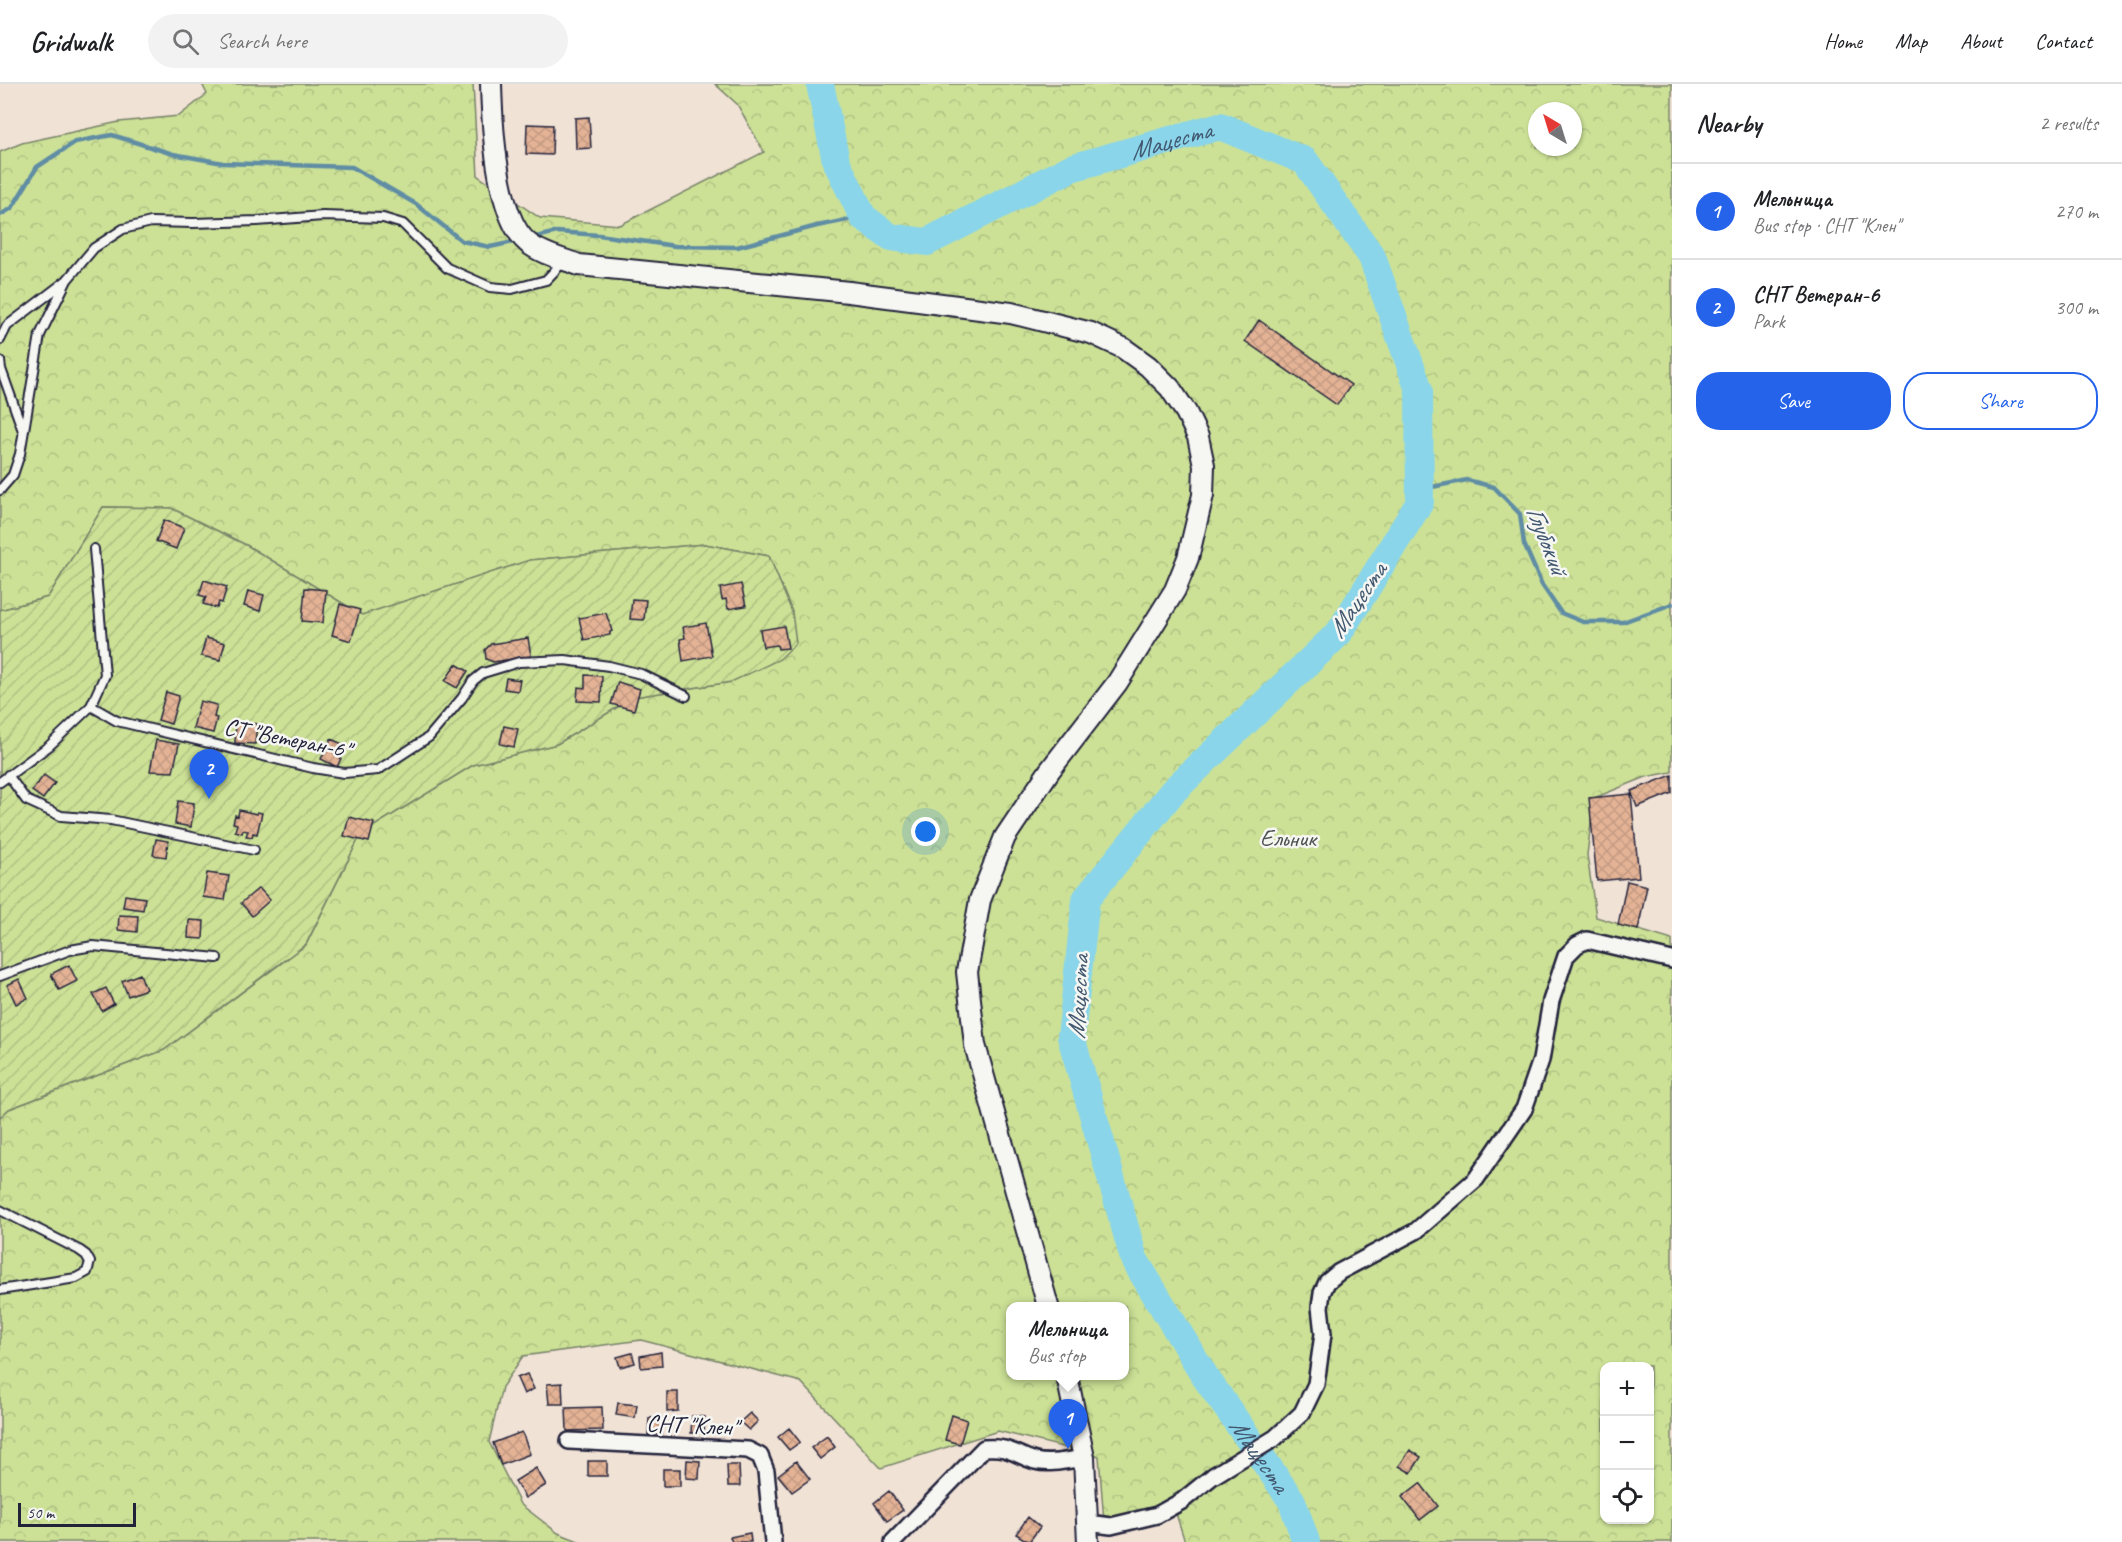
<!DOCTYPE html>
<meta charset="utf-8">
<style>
body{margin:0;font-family:Caveat,sans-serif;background:#f2f2f2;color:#202124}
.controls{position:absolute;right:18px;bottom:18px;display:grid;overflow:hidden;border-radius:12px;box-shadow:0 2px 4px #0004}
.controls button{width:54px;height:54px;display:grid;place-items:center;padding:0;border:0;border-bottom:2px solid #e0e0e0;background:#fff;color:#202124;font:30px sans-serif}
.compass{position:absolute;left:1528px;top:18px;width:54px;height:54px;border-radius:50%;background:#fff;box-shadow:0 2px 4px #0004;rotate:322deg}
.scale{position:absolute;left:18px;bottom:15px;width:118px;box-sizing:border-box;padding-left:6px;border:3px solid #22223b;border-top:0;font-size:16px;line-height:21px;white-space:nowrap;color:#22223b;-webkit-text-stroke:4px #f6f6f2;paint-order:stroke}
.you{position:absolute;left:926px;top:748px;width:21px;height:21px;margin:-15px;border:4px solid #fff;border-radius:50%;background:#1a73e8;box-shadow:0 0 0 9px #1a73e833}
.badge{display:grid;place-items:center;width:39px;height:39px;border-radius:50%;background:#2563eb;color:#fff;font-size:20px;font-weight:700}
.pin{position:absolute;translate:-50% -50px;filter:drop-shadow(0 2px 3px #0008)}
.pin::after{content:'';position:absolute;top:32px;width:21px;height:18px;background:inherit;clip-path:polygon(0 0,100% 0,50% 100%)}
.popup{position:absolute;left:1006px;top:1218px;width:123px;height:78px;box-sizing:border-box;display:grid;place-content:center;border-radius:12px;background:#fff;filter:drop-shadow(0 2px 4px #0005);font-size:20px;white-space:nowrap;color:#757577}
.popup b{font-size:22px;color:#202124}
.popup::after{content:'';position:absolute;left:50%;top:100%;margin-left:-12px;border:12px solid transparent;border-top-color:#fff}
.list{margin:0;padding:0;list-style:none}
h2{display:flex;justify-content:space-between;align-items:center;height:78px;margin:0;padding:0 24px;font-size:26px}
h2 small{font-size:20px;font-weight:400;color:#757577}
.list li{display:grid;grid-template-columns:39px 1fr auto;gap:18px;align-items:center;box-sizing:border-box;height:96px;padding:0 24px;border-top:2px solid #e0e0e0}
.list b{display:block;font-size:22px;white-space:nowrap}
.list p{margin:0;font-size:20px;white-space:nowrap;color:#757577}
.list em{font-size:20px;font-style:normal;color:#757577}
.actions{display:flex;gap:12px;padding:18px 24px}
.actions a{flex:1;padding:14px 0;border:2px solid #2563eb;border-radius:24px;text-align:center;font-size:21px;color:#2563eb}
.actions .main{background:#2563eb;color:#fff}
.icon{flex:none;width:33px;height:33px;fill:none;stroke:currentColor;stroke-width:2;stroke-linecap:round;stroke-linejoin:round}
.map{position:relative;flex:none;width:1672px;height:1458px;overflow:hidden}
header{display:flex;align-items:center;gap:36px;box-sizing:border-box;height:84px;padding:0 30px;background:#fff;border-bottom:2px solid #e0e0e0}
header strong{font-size:28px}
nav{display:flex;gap:33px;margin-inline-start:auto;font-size:21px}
.search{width:420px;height:54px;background:#f2f2f2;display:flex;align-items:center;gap:15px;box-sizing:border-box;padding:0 21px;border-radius:33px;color:#757577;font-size:22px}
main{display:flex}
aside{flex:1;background:#fff}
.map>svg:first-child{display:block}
.forest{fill:url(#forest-crowns);stroke:#778268;stroke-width:1.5;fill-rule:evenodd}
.garden{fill:url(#garden-furrows);stroke:#778268;stroke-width:1.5}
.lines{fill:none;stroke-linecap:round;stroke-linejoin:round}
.stream{stroke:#608da4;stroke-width:4.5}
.river{stroke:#8ad5ea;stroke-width:28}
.building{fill:url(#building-cross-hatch);stroke:#22223b;stroke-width:1.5}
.service-casing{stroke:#22223b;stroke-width:12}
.minor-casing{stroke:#22223b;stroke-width:20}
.tertiary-casing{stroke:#22223b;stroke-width:24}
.service{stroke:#f6f6f2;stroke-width:8}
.minor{stroke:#f6f6f2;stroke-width:15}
.tertiary{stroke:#f6f6f2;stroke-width:20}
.labels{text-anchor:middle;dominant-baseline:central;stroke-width:5;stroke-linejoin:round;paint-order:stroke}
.street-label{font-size:24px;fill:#22223b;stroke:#f6f6f2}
.park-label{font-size:24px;fill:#4c5252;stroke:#f6f6f2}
.water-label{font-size:26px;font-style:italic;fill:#415870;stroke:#f6f6f2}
</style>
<header>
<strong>Gridwalk</strong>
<div class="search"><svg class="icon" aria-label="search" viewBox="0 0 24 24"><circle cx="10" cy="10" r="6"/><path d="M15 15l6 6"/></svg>Search here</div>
<nav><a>Home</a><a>Map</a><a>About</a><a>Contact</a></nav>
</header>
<main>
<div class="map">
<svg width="1672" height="1458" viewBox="0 0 1672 1458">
<defs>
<pattern id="forest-crowns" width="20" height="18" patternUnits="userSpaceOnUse" patternTransform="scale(1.5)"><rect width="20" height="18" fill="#cce196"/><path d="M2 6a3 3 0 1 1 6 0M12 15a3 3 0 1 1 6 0" fill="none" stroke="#afc182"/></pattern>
<pattern id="garden-furrows" width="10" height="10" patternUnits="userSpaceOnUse" patternTransform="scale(1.5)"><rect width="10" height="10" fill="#cce196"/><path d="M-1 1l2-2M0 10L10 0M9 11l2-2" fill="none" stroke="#afc182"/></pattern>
<pattern id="building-cross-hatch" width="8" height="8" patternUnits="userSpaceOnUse" patternTransform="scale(1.5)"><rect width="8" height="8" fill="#e4b396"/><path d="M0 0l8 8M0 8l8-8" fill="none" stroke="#c39a82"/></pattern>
</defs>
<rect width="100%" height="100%" fill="#f1e2d6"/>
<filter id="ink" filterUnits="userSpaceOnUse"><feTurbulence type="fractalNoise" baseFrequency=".0167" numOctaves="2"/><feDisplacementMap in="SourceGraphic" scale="12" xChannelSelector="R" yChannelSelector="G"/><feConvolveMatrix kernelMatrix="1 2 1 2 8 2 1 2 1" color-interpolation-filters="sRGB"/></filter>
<g filter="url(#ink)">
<path class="forest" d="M 202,0 L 473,0 L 478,92 L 540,134 L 620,141 L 764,68 L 737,20 L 715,0 L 1672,0 L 1672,688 L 1646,693 L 1594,714 L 1587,771 L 1596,833 L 1672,856 L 1672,1458 L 1185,1458 L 1174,1423 L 1104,1438 L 1099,1372 L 998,1347 L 881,1384 L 801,1298 L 641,1256 L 523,1272 L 502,1303 L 489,1358 L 520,1420 L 558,1449 L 581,1458 L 0,1458 L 0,1033 L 9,1025 L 164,966 L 306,861 L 361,750 L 473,681 L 557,660 L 634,613 L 731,598 L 792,528 L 769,472 L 705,460 L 530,476 L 362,531 L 248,462 L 171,424 L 103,423 L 48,513 L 0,526 L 0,68 L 22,59 L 119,38 L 179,32 L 207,10 ZM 1537,27 L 1573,27 L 1573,63 L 1537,63 ZM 1011,1222 L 1125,1222 L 1125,1292 L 1011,1292 ZM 1604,1282 L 1650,1282 L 1650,1436 L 1604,1436 Z"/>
<path class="garden" d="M 103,423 L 171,424 L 248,462 L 362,531 L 530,476 L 705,460 L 769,472 L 792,528 L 796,559 L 780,575 L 731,598 L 634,613 L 557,660 L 473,681 L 361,750 L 306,860 L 164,966 L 9,1025 L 0,1033 L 0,526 L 48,513 Z"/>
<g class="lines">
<path class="stream" d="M 0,131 L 12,124 L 37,83 L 75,58 L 112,51 L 173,70 L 223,79 L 352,83 L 416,120 L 462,157 L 490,163 L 518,157
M 532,154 L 557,148 L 599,151 L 675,162 L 737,163 L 817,142 L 863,133
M 1420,418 L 1432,403 L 1467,396 L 1494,403 L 1520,430 L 1524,460 L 1542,501 L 1561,529 L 1583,538 L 1623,538 L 1672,520"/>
<path class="river" id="s1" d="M 820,0 L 836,77 L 863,133 L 890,153 L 927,158 L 1071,84 L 1220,42 L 1305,77 L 1372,173 L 1419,306 L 1420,418 L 1339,549 L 1173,707 L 1086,815 L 1071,953 L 1134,1175 L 1206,1294 L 1292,1417 L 1306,1458"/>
</g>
<path class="building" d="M 589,33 L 591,64 L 576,65 L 575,34 Z
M 527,40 L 553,41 L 552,71 L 526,70 Z
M 1259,236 L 1351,301 L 1337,321 L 1245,257 Z
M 164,436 L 184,444 L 176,465 L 156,457 Z
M 204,496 L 227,503 L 222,519 L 219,518 L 217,524 L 203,520 L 206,513 L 199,511 Z
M 741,500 L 746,522 L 728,525 L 726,515 L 722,516 L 720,504 Z
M 305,504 L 326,506 L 323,539 L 302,537 Z
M 248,507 L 264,511 L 260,527 L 244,522 Z
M 632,515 L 646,516 L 644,536 L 630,535 Z
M 340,520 L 360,526 L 351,557 L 332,551 Z
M 606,529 L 612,547 L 610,548 L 610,551 L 584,556 L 579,534 Z
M 706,539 L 712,572 L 683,577 L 680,555 L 685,554 L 683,543 Z
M 784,542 L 788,564 L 778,565 L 777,561 L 763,563 L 760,546 Z
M 206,554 L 225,559 L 220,576 L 201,572 Z
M 528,554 L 531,572 L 493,578 L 486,575 L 485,566 L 491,560 Z
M 456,580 L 468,587 L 457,604 L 445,597 Z
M 585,591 L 602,592 L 601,618 L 577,617 L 578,603 L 585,604 Z
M 506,594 L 520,596 L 518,607 L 504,605 Z
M 618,598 L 640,605 L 634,626 L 611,620 Z
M 166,608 L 179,612 L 171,640 L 158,636 Z
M 200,617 L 217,621 L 214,633 L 217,634 L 213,649 L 193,644 Z
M 236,638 L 257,640 L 255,660 L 235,659 Z
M 504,642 L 518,645 L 514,663 L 500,660 Z
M 331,655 L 347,662 L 337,683 L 321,675 Z
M 156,656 L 179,660 L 173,688 L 150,687 Z
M 44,691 L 55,699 L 43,715 L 32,707 Z
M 1672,691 L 1672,709 L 1637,723 L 1631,707 Z
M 1631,710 L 1639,793 L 1597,797 L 1589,714 Z
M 178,717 L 194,719 L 191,743 L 175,740 Z
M 239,726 L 257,730 L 257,728 L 262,729 L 257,750 L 253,749 L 252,753 L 246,752 L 248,747 L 243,746 L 242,749 L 235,747 L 237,740 L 233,739 L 235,731 L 238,732 Z
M 349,733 L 374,739 L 369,758 L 344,752 Z
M 156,755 L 168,757 L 166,773 L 153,771 Z
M 207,789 L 229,792 L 225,816 L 203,813 Z
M 1627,797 L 1647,802 L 1638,846 L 1618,841 Z
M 259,804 L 270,816 L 252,832 L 241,819 Z
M 125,811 L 145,814 L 143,826 L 123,823 Z
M 119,831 L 138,832 L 137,848 L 118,846 Z
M 189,836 L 204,837 L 203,855 L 188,854 Z
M 69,881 L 77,897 L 59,906 L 51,890 Z
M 140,890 L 146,905 L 128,912 L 122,897 Z
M 19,895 L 28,914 L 16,920 L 7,901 Z
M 106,904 L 114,920 L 102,927 L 93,910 Z
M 661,1268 L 662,1282 L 641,1284 L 640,1272 Z
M 632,1269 L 635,1279 L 620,1283 L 617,1273 Z
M 527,1290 L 534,1305 L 524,1310 L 517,1294 Z
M 562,1299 L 563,1320 L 549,1320 L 547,1300 Z
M 667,1308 L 678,1308 L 678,1327 L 667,1328 Z
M 618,1319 L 637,1321 L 635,1334 L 616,1331 Z
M 602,1323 L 603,1346 L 567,1347 L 566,1324 Z
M 750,1329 L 758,1337 L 749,1346 L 740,1338 Z
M 952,1331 L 967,1336 L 960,1360 L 945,1356 Z
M 692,1332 L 705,1333 L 704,1349 L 691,1349 Z
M 649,1334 L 663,1334 L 662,1350 L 648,1350 Z
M 789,1344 L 800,1358 L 789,1366 L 778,1353 Z
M 522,1348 L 530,1370 L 501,1381 L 493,1359 Z
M 827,1352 L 835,1363 L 820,1375 L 811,1364 Z
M 1410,1366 L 1421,1373 L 1411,1389 L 1399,1382 Z
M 687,1376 L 700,1377 L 699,1395 L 686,1394 Z
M 588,1377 L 607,1377 L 607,1392 L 588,1392 Z
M 796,1377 L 810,1395 L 792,1408 L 778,1391 Z
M 727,1381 L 739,1381 L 740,1402 L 728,1402 Z
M 536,1384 L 546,1401 L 525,1414 L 515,1397 Z
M 663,1385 L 680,1385 L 680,1402 L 663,1402 Z
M 1420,1399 L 1438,1422 L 1420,1436 L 1402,1413 Z
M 889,1407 L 903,1426 L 887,1437 L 874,1419 Z
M 1028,1433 L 1040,1443 L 1029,1458 L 1016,1450 Z
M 750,1449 L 751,1458 L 732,1458 L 730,1453 Z"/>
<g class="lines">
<g class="service-casing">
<path id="service" d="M 0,256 L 7,242 L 66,197
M 0,277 L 1,285 L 23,347
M 0,406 L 13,391 L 20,370 L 40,251 L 67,196 L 94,164 L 123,145 L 151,138 L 193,139 L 257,137 L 323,132 L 383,134 L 403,140 L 447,184 L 490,203 L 512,205 L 546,196 L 564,177
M 91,622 L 117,637 L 313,684 L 344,689 L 378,686 L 429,653 L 462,614 L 473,597 L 483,589 L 519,578 L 565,576 L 609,582 L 641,590 L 686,612
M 8,691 L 26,716 L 61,732 L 111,736 L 254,766
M 0,698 L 49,662 L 91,622 L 105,591 L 94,465
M 0,892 L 70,866 L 93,862 L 217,874
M 0,1126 L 79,1166 L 86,1171 L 90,1178 L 87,1188 L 76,1194 L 0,1206"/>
</g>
<g class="minor-casing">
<path id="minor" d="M 569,1357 L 748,1366 L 760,1372 L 766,1387 L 773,1458
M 1088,1439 L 1111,1442 L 1157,1431 L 1182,1417 L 1213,1392 L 1275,1354 L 1302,1329 L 1316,1300 L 1323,1250 L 1320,1223 L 1322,1209 L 1327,1198 L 1339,1188 L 1416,1147 L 1476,1095 L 1524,1025 L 1541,976 L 1551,917 L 1566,872 L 1577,861 L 1587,856 L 1672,876
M 893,1458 L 984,1364 C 1010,1362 1013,1370 1035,1377 C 1050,1381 1069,1376 1084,1374"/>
</g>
<g class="tertiary-casing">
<path id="tertiary" d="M 491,0 C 492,39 496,133 528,159 C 541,170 563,175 579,181 L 849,208 L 1011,229 L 1091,249 L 1123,264 L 1148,282 L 1170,304 L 1186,328 L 1198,353 L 1204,381 L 1203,411 L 1188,474 L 1175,506 L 1117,599 L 1050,686 L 1005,753 L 980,816 L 967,888 L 975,961 L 1048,1222
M 1067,1292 L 1084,1374 L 1088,1458"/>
</g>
<use href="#service" class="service"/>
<use href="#minor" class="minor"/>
<use href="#tertiary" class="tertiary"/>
</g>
</g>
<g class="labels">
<g class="street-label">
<text transform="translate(287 654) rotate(11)">СТ "Ветеран-6"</text>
<text transform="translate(692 1341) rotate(3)">СНТ "Клен"</text>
</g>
<g class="park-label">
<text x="1288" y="754">Ельник</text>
</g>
<g class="water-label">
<text stroke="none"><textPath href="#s1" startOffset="477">Мацеста</textPath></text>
<text transform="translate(1547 456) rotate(68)">Глубокий</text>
<text transform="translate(1357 516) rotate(-56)">Мацеста</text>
<text transform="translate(1078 913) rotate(-87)">Мацеста</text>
<text stroke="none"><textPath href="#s1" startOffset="2115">Мацеста</textPath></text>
</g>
</g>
</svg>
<div class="controls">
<button>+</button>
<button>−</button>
<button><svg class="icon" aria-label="locate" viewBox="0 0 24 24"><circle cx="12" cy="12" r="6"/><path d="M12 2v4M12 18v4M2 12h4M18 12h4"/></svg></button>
</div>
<svg class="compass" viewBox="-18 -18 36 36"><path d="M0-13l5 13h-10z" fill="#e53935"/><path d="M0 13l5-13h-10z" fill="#757577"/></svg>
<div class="scale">50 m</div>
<div class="you"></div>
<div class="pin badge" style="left:1068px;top:1365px">1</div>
<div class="popup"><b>Мельница</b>Bus stop</div>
<div class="pin badge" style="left:209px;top:715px">2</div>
</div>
<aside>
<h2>Nearby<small>2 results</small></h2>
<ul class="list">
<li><span class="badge">1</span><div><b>Мельница</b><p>Bus stop · СНТ &quot;Клен&quot;</p></div><em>270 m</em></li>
<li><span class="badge">2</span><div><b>СНТ Ветеран-6</b><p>Park</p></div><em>300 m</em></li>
</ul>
<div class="actions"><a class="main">Save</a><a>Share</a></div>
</aside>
</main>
